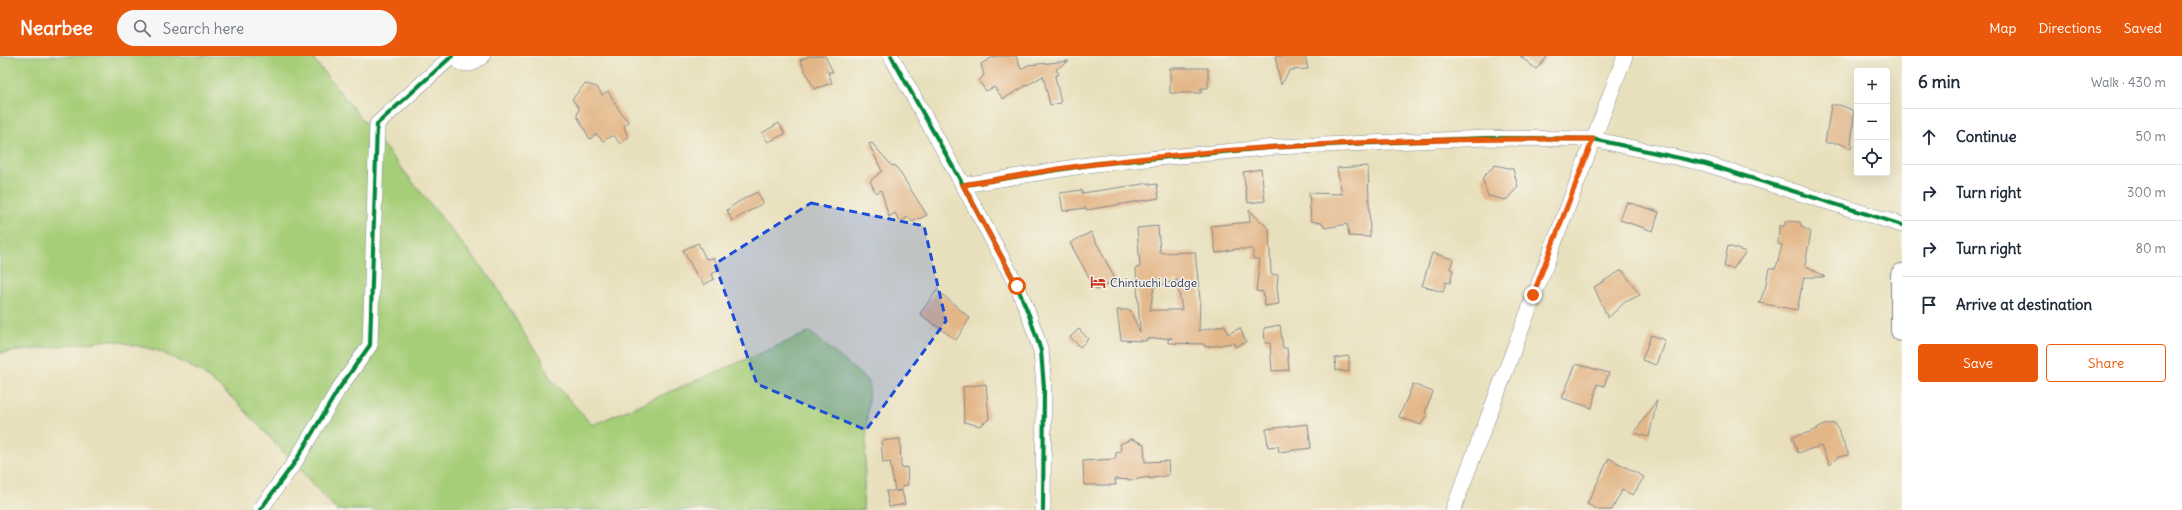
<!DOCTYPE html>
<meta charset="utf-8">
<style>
body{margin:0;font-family:Delius,sans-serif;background:#f6f6f7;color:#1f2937}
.controls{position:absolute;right:12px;top:12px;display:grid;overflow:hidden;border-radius:4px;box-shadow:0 4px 16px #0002}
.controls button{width:36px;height:36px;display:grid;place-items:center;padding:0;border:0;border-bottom:1px solid #e0e1e3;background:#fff;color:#1f2937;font:20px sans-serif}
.stop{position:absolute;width:12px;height:12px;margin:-9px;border:3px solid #ea580c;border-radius:50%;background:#fff}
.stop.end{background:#ea580c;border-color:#fff;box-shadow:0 1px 4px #0008}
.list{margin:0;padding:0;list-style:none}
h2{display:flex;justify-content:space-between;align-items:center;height:52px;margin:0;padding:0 16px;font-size:17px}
h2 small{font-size:13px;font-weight:400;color:#747a83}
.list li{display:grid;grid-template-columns:26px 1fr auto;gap:12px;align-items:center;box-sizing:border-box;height:56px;padding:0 16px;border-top:1px solid #e0e1e3}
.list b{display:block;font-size:15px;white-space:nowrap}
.list em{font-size:13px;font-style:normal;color:#747a83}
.actions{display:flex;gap:8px;padding:12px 16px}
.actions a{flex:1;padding:9px 0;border:1px solid #ea580c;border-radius:4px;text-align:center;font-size:14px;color:#ea580c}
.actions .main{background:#ea580c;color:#fff}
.icon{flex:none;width:22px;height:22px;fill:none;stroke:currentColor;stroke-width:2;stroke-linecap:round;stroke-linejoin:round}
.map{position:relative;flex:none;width:1902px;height:454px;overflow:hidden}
header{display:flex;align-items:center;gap:24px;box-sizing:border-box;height:56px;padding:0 20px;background:#ea580c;color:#fff}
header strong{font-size:19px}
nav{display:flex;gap:22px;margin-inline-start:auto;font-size:14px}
.search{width:280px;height:36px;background:#f6f6f7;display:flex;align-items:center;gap:10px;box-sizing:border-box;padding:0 14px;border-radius:22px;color:#747a83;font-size:15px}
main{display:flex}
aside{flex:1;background:#fff}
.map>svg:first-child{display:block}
.green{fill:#a6cd77;stroke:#607e6a}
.building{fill:#e3b687;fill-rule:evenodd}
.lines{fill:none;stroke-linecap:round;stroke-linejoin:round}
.street-casing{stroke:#82888d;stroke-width:16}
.primary-casing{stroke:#82888d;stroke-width:24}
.street{stroke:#fff;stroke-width:15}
.primary{stroke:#fff;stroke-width:22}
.cycleway-casing{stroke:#f7f3e8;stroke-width:6}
.cycleway{stroke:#00873e;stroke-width:4}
.route{stroke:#ea580c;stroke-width:5}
.marked{fill:#1d4ed8;fill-opacity:0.2;stroke:#1d4ed8;stroke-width:3;stroke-dasharray:8 5;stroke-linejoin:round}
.labels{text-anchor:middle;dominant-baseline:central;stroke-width:3;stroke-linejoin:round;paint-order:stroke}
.poi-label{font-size:12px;fill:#1b2f5e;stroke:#f7f3e8;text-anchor:start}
</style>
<header>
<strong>Nearbee</strong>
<div class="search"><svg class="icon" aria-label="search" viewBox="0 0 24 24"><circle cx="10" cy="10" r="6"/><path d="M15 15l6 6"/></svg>Search here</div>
<nav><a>Map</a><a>Directions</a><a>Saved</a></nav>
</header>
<main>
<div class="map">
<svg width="1902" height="454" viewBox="0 0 1902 454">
<rect width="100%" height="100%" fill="#f7f3e8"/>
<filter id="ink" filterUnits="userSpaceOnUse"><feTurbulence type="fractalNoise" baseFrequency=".025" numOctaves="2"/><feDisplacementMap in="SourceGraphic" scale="8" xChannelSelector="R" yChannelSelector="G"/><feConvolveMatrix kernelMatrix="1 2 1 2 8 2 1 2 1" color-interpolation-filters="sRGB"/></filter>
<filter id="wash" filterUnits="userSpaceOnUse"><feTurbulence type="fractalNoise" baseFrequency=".012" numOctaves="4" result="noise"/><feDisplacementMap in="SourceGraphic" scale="16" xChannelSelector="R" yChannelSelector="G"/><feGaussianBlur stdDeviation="0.9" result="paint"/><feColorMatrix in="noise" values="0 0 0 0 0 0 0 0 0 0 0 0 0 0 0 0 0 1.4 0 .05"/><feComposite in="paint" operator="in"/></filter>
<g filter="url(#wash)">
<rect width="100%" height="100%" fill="#e8e0bc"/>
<path class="green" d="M 0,0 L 311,0 L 495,228 L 528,284 L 541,301 L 550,322 L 592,369 L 810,276 L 869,326 L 863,454 L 337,454 L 236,345 L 201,316 L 159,295 L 112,284 L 0,297 Z"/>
<g id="blocks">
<path class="building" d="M 810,0 L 825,0 L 833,16 L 828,16 L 832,27 L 814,33 L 800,4 Z
M 995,0 L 1016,0 L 1021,13 L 1028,9 L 1069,5 L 1056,13 L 1059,18 L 1055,20 L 1061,47 L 1050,49 L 1043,20 L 1003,43 L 994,31 L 986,35 L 979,25 L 984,19 L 981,8 Z
M 1275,0 L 1305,0 L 1308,13 L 1290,14 L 1281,29 Z
M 1520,0 L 1548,0 L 1536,13 Z
M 1170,12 L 1208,12 L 1208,32 L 1201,32 L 1201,37 L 1170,37 Z
M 585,28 L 597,31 L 602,39 L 608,35 L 621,57 L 629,66 L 624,70 L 628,82 L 620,88 L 614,79 L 603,85 L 596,78 L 590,83 L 577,60 L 579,52 L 572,43 Z
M 1831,49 L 1840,49 L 1854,55 L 1851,93 L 1839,87 L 1825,87 Z
M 779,67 L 785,78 L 768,86 L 762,77 Z
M 872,87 L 892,110 L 895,109 L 927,159 L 912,166 L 908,161 L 900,166 L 895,157 L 889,161 L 881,134 L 876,137 L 870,125 L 882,115 L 869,88 Z
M 1495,109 L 1513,113 L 1518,131 L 1506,144 L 1488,140 L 1482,122 Z
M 1368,110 L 1370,181 L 1349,180 L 1347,168 L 1325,172 L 1322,167 L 1311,165 L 1309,137 L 1342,138 L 1337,112 Z
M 1261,113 L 1265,145 L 1248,147 L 1243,116 Z
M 1150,127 L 1150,129 L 1157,128 L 1159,142 L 1086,154 L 1086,152 L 1063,155 L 1060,137 L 1082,134 L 1082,137 Z
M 757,136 L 763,147 L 732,165 L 727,154 L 738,146 Z
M 1627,146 L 1659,156 L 1653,175 L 1620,164 Z
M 1249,154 L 1269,173 L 1271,218 L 1278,219 L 1277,231 L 1279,248 L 1265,250 L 1263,236 L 1256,235 L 1260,203 L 1253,203 L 1253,193 L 1235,193 L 1216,197 L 1211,170 L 1250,166 Z
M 1786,165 L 1800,166 L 1802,171 L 1811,176 L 1805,209 L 1825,221 L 1804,221 L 1797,254 L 1759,247 L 1765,233 L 1769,212 L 1776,212 L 1782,189 L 1778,188 L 1779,170 L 1784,170 Z
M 1158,170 L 1160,197 L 1195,196 L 1200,243 L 1199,275 L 1225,269 L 1228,278 L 1240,272 L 1246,286 L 1235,291 L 1234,287 L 1205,291 L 1204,288 L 1168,287 L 1168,283 L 1172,282 L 1146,283 L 1146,285 L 1121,284 L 1117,254 L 1130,254 L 1140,276 L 1136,212 L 1140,211 L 1137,172 ZM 1177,224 L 1182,254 L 1150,254 L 1154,231 Z
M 1091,176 L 1116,225 L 1096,234 L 1070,187 Z
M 698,187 L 706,203 L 714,202 L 720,213 L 712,218 L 714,223 L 704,229 L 699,221 L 698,222 L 683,194 Z
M 1728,190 L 1746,196 L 1733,213 L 1724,211 Z
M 1432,197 L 1453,203 L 1450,213 L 1453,214 L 1450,227 L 1446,226 L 1443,236 L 1422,230 Z
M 1622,214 L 1640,239 L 1625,246 L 1608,262 L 1594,231 Z
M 937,234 L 970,262 L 956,284 L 920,258 Z
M 1280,269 L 1283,292 L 1287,292 L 1289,314 L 1272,315 L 1270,287 L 1265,287 L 1264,272 Z
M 1079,273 L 1088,283 L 1080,291 L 1070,281 Z
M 1651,279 L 1665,284 L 1656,309 L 1642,304 Z
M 1349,300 L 1349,316 L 1336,314 L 1335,302 Z
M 1576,308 L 1609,317 L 1604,330 L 1597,328 L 1592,352 L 1562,342 Z
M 986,328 L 989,363 L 980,370 L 964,366 L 963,331 Z
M 1413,328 L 1433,336 L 1425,356 L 1427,358 L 1421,369 L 1399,361 Z
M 1657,344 L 1649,381 L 1634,377 Z
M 1835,367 L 1849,399 L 1838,401 L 1830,409 L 1821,390 L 1798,397 L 1792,381 L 1810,376 L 1825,369 Z
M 1308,368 L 1311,392 L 1279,396 L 1278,390 L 1268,391 L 1266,373 Z
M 900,383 L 901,412 L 907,411 L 908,429 L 902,430 L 902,434 L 896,435 L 902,435 L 905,448 L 889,451 L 886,435 L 895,435 L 890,406 L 883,407 L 881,385 Z
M 1132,383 L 1144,388 L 1145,406 L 1168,405 L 1169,419 L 1149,423 L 1149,421 L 1133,424 L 1115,423 L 1116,429 L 1084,429 L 1083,405 L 1115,403 L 1116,397 L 1121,395 L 1120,388 Z
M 1609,402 L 1644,421 L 1633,439 L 1622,434 L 1612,454 L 1599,454 L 1587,448 Z"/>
</g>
</g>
<g filter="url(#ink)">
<use href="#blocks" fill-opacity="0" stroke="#82888d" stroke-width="1"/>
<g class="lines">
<g class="street-casing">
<path id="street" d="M 455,0 L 461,7 L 470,8 L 483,0
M 891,0 L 963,129 L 1017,230 L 1029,259 L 1041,295 L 1044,332 L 1043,454
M 963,129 L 1094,108 L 1276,91 L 1487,82 L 1593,83 L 1706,108 L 1902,169
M 260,454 L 295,406 L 338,334 L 370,289 L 377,68 L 452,0
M 1453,454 L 1625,0"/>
</g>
<g class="primary-casing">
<path id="primary" d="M 1902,219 L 1902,274"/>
</g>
<use href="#street" class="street"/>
<use href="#primary" class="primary"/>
<g class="cycleway-casing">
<path id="cycleway" d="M 891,0 L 963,129 L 1017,230 L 1029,259 L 1041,295 L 1044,332 L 1043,454
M 963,129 L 1094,108 L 1276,91 L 1487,82 L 1593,83 L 1706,108 L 1902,169
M 260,454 L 295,406 L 338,334 L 370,289 L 377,68 L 452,0"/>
</g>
<use href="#cycleway" class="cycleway"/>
</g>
</g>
<g class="lines" filter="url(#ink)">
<path class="route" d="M 1017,230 L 963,129 C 1007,122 1051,113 1095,108 C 1260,87 1427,82 1593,83 L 1533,239"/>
</g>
<path class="marked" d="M 811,147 L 924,170 L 946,265 L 866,374 L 757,328 L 715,208 Z"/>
<defs>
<g id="hotel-bare" transform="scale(1.2)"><path d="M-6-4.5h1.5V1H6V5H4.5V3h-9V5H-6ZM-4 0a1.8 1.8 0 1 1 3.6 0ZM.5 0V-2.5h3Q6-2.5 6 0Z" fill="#c8321e" stroke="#f7f3e8" stroke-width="2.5" paint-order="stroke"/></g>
</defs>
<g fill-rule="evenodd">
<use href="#hotel-bare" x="1098" y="226"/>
</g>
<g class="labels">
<g class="poi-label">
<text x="1110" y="226">Chintuchi Lodge</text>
</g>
</g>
</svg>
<div class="controls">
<button>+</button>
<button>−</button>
<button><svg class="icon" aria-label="locate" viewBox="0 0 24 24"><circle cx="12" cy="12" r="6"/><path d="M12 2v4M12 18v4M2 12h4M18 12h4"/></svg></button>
</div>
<div class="stop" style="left:1017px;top:230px"></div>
<div class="stop end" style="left:1533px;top:239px"></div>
</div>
<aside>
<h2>6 min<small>Walk · 430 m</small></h2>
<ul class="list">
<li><svg class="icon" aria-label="ahead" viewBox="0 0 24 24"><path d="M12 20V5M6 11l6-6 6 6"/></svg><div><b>Continue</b></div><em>50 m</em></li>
<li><svg class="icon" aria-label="right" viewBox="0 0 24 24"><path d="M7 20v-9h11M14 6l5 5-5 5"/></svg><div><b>Turn right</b></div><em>300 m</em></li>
<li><svg class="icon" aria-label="right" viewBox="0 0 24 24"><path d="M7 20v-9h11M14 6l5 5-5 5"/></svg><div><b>Turn right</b></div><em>80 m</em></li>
<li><svg class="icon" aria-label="arrive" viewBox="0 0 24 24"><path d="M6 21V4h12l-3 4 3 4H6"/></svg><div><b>Arrive at destination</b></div></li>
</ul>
<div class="actions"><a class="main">Save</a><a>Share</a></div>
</aside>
</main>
